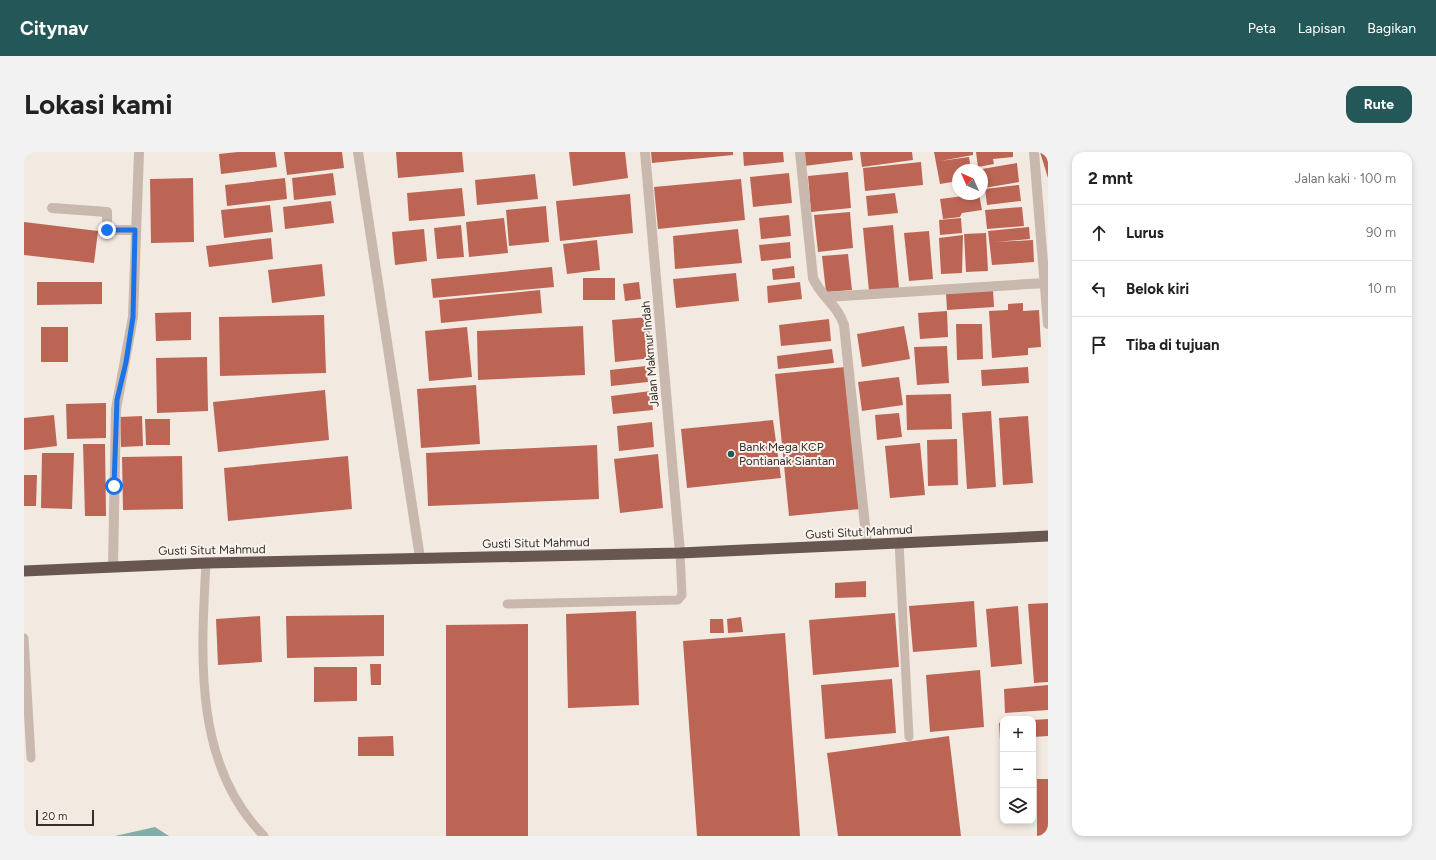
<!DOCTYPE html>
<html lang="id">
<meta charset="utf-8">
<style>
body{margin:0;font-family:Figtree,sans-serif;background:#f2f2f2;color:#222}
.controls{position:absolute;right:12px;bottom:12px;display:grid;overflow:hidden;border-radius:8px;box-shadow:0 2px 6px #0003}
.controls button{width:36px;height:36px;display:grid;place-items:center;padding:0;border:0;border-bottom:1px solid #e0e0e0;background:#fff;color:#222;font:20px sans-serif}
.compass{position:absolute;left:928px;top:12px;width:36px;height:36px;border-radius:50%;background:#fff;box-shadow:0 2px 6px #0003;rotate:315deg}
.scale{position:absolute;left:12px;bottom:10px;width:58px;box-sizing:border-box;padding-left:4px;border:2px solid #382e2b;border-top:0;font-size:11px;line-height:14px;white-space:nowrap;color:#382e2b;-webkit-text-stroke:3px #f9f3ed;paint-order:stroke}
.stop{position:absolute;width:12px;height:12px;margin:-9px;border:3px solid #1a73e8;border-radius:50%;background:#fff}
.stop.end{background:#1a73e8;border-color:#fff;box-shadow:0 1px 4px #0008}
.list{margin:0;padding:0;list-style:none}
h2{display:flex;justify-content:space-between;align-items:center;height:52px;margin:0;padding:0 16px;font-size:17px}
h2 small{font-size:13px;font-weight:400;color:#767676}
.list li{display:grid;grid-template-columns:26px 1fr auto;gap:12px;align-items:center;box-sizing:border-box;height:56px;padding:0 16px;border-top:1px solid #e0e0e0}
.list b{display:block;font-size:15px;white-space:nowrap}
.list em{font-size:13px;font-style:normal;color:#767676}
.icon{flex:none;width:22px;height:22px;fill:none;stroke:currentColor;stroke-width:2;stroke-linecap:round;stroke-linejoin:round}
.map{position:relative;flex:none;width:1024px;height:684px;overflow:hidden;border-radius:12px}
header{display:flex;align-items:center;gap:24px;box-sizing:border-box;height:56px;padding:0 20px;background:#245757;color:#fff}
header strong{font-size:19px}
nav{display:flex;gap:22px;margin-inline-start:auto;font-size:14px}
.intro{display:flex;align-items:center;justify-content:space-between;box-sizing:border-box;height:96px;padding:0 24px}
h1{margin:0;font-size:28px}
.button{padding:10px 18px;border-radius:12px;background:#245757;color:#fff;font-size:14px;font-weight:700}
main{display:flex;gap:24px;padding:0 24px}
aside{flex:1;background:#fff;border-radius:12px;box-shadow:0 2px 6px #0003}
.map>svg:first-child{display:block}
.water{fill:#82adab}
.building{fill:#bd6554}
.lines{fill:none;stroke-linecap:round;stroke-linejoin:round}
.service{stroke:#c9b8ad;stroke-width:9}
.minor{stroke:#c9b8ad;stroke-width:10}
.trunk{stroke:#685650;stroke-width:11}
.route{stroke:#1a73e8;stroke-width:5}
.poi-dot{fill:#245757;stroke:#f9f3ed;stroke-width:1.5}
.labels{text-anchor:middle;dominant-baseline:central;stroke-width:4;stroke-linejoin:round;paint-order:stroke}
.street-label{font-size:12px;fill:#382e2b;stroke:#f9f3ed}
.poi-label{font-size:12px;fill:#382e2b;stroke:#f9f3ed;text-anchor:start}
</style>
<header>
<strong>Citynav</strong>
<nav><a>Peta</a><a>Lapisan</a><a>Bagikan</a></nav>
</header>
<div class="intro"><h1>Lokasi kami</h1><a class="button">Rute</a></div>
<main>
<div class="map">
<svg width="1024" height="684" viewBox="0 0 1024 684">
<rect width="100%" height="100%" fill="#f2e9e1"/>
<path class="water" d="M 131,675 L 145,684 L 91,684 Z"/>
<path class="building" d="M 214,0 L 251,0 L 253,15 L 197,22 L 195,2 Z
M 260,0 L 318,0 L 320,16 L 263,23 Z
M 372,0 L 438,0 L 440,20 L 374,26 Z
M 545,0 L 601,0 L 604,26 L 549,34 Z
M 627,0 L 709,0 L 709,3 L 628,11 Z
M 719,0 L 759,0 L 760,10 L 720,14 Z
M 779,0 L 828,0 L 829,8 L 780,14 Z
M 836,0 L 888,0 L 889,8 L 838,15 Z
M 910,0 L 949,0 L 949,3 L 916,9 L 945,5 L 947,18 L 934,18 L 934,29 L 916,32 Z
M 952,0 L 989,0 L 989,5 L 969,7 L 970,12 L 954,15 Z
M 1016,0 L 1024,0 L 1024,26 Z
M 897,10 L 899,33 L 841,39 L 839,16 Z
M 993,11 L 995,30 L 960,36 L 958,17 Z
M 824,20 L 827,56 L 787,60 L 784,24 Z
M 309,21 L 312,43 L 270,48 L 268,26 Z
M 765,21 L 768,51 L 729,55 L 726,25 Z
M 511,22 L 514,47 L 453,53 L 451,28 Z
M 169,26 L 170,90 L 127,91 L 126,27 Z
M 261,26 L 263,47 L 203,54 L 201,33 Z
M 717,27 L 721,68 L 634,77 L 630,35 Z
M 995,33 L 997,49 L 963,53 L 961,37 Z
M 438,36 L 441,64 L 385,69 L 383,41 Z
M 871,41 L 874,61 L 844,64 L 842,44 Z
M 606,42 L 609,81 L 536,89 L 532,49 Z
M 955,42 L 958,58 L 938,61 L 936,65 L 919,67 L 916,47 Z
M 307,49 L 310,71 L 261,77 L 259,55 Z
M 246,53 L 249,80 L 200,86 L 197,58 Z
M 522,54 L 525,90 L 485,94 L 482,58 Z
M 998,55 L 1000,74 L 963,77 L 961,58 Z
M 826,60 L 829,96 L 794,100 L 790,63 Z
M 765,63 L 767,84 L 737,87 L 735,66 Z
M 480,66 L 484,101 L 445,105 L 442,70 Z
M 937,66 L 938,81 L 916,83 L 915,68 Z
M 0,70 L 74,79 L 70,111 L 0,103 Z
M 437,73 L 440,105 L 413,107 L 410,76 Z
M 869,73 L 875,136 L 845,139 L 839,76 Z
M 1005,75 L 1006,87 L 972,90 L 1009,88 L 1010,110 L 968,113 L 964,79 Z
M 400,77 L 403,109 L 371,113 L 368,80 Z
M 714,77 L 718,111 L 651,117 L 649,84 Z
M 905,79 L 909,127 L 885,129 L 880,81 Z
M 962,81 L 964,119 L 942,120 L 940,82 Z
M 939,83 L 938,121 L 917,122 L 915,86 Z
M 247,86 L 249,107 L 185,115 L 182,94 Z
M 573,88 L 576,118 L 543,122 L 539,92 Z
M 766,90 L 767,106 L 737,109 L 735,93 Z
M 824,102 L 828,138 L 802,140 L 798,104 Z
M 298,112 L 301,144 L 248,151 L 244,118 Z
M 770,114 L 771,126 L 749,128 L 748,117 Z
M 528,115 L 530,135 L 409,146 L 407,127 Z
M 712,121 L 715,149 L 652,156 L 649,127 Z
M 559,126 L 591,126 L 591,148 L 559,148 Z
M 13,130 L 78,130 L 78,152 L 13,153 Z
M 615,130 L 617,147 L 601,149 L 599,132 Z
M 776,130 L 778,147 L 744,151 L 743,134 Z
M 516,138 L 518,161 L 417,171 L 415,148 Z
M 969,138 L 970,155 L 923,158 L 922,141 Z
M 999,151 L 999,159 L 1015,158 L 1017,195 L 1004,196 L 1004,203 L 968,206 L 965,159 L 984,158 L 984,152 Z
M 923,159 L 924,185 L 896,187 L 894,161 Z
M 167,160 L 167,188 L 132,189 L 131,161 Z
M 300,163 L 302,221 L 196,224 L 195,165 Z
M 624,165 L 628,206 L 591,210 L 588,168 Z
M 805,167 L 807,189 L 757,194 L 755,173 Z
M 932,172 L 958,172 L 959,207 L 933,208 Z
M 559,174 L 561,223 L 454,228 L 453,179 Z
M 880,174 L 886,207 L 838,215 L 833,182 Z
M 17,175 L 44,175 L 44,210 L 17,210 Z
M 443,175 L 448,225 L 405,229 L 401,179 Z
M 923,194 L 925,231 L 893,233 L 890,195 Z
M 808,197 L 810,211 L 754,217 L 753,204 Z
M 183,205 L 184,259 L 133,261 L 132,206 Z
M 622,214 L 624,230 L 587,234 L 586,218 Z
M 821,215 L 836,357 L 765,364 L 751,222 Z
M 1004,215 L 1005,231 L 958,234 L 957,218 Z
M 875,225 L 879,253 L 838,259 L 834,230 Z
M 452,233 L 456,292 L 397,296 L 393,237 Z
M 301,238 L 305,288 L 194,300 L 189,250 Z
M 627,239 L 629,258 L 589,262 L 587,244 Z
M 927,242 L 928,277 L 883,278 L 882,243 Z
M 82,251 L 82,286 L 43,287 L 42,252 Z
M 967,259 L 972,335 L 943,337 L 938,261 Z
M 875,261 L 878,285 L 853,288 L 851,263 Z
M 30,263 L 33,294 L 0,298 L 0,266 Z
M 118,264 L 119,294 L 97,295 L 96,265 Z
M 1004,264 L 1009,331 L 979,333 L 975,266 Z
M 121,267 L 146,267 L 146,293 L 122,293 Z
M 749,268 L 757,326 L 663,336 L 657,277 Z
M 628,270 L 630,295 L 595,299 L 593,274 Z
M 933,287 L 934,333 L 904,334 L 903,288 Z
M 896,291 L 901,343 L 866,346 L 861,294 Z
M 59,292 L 81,292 L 82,364 L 61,364 Z
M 573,293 L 575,347 L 404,354 L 402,301 Z
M 18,301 L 50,301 L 48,357 L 17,356 Z
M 634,302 L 639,356 L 596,361 L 590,307 Z
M 158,304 L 159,357 L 99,358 L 98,305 Z
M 324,304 L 328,357 L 204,369 L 200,316 Z
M 0,323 L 13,323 L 12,354 L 0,354 Z
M 842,429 L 842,445 L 811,446 L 811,431 Z
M 950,449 L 953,495 L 889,500 L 885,454 Z
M 1024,451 L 1024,530 L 1010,531 L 1004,452 Z
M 994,454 L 998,512 L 967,515 L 962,457 Z
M 612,459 L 615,553 L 544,556 L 542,462 Z
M 871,461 L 875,515 L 789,523 L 785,468 Z
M 360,463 L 360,504 L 263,506 L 262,464 Z
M 236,464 L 238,510 L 194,513 L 192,467 Z
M 717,465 L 719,480 L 704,481 L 703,467 Z
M 686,467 L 699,467 L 700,481 L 686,481 Z
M 504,472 L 504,684 L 422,684 L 422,473 Z
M 761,481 L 776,684 L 673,684 L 659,489 Z
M 346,512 L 357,512 L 357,533 L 347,533 Z
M 290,515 L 333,515 L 333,549 L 290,550 Z
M 956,518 L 960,575 L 906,580 L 902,523 Z
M 868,527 L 872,581 L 801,587 L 797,533 Z
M 1024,533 L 1024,558 L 981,561 L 980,537 Z
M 1024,567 L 1024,584 L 1009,585 L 1009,568 Z
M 979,570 L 979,588 L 976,588 L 975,571 Z
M 369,584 L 370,604 L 334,604 L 334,585 Z
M 925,584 L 937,684 L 814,684 L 803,601 Z
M 1013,627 L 1024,627 L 1024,684 L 1013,684 Z"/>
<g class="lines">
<path class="service" d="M 875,390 L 885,585
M 182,411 C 177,504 169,612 240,684
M 483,452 L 654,448 L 658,443 L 656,401
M 0,486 L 7,606"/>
<path class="minor" d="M 334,0 L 396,406
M 621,0 L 656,401
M 776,0 L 789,126 C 797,145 813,152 820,173 L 843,393
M 1010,0 L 1024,172
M 28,56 L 83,60 L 83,78 L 111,78
M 802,145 L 1021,131
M 89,414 L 92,257 L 109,165 L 115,0"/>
<path class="trunk" d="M 0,419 L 182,411 L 656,401 L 1024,384"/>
</g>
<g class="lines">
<path class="route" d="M 83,78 L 111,78 L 109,165 L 102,210 L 93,248 L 90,334"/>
</g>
<circle class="poi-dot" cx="707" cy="302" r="4"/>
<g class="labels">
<g class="street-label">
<text transform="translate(626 202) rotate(-95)">Jalan Makmur Indah</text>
<text transform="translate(835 380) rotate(-3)">Gusti Situt Mahmud</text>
<text transform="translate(512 391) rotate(-1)">Gusti Situt Mahmud</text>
<text transform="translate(188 398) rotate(-1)">Gusti Situt Mahmud</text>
</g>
<g class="poi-label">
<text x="715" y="295">Bank Mega KCP<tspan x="715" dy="14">Pontianak Siantan</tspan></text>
</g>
</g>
</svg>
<div class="controls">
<button>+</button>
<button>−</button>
<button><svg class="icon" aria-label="layers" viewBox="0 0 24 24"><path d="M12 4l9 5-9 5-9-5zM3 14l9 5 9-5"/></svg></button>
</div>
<svg class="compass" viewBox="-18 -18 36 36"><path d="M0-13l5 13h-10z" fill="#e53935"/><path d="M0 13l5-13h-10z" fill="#767676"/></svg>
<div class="scale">20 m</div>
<div class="stop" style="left:90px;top:334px"></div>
<div class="stop end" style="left:83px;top:78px"></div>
</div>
<aside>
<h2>2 mnt<small>Jalan kaki · 100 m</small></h2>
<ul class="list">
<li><svg class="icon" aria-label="ahead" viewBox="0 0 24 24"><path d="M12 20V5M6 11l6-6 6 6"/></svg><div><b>Lurus</b></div><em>90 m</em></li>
<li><svg class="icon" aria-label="left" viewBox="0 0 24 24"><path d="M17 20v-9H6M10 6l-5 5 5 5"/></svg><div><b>Belok kiri</b></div><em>10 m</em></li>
<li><svg class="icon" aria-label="arrive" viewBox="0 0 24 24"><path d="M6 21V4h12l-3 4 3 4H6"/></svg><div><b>Tiba di tujuan</b></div></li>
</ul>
</aside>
</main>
